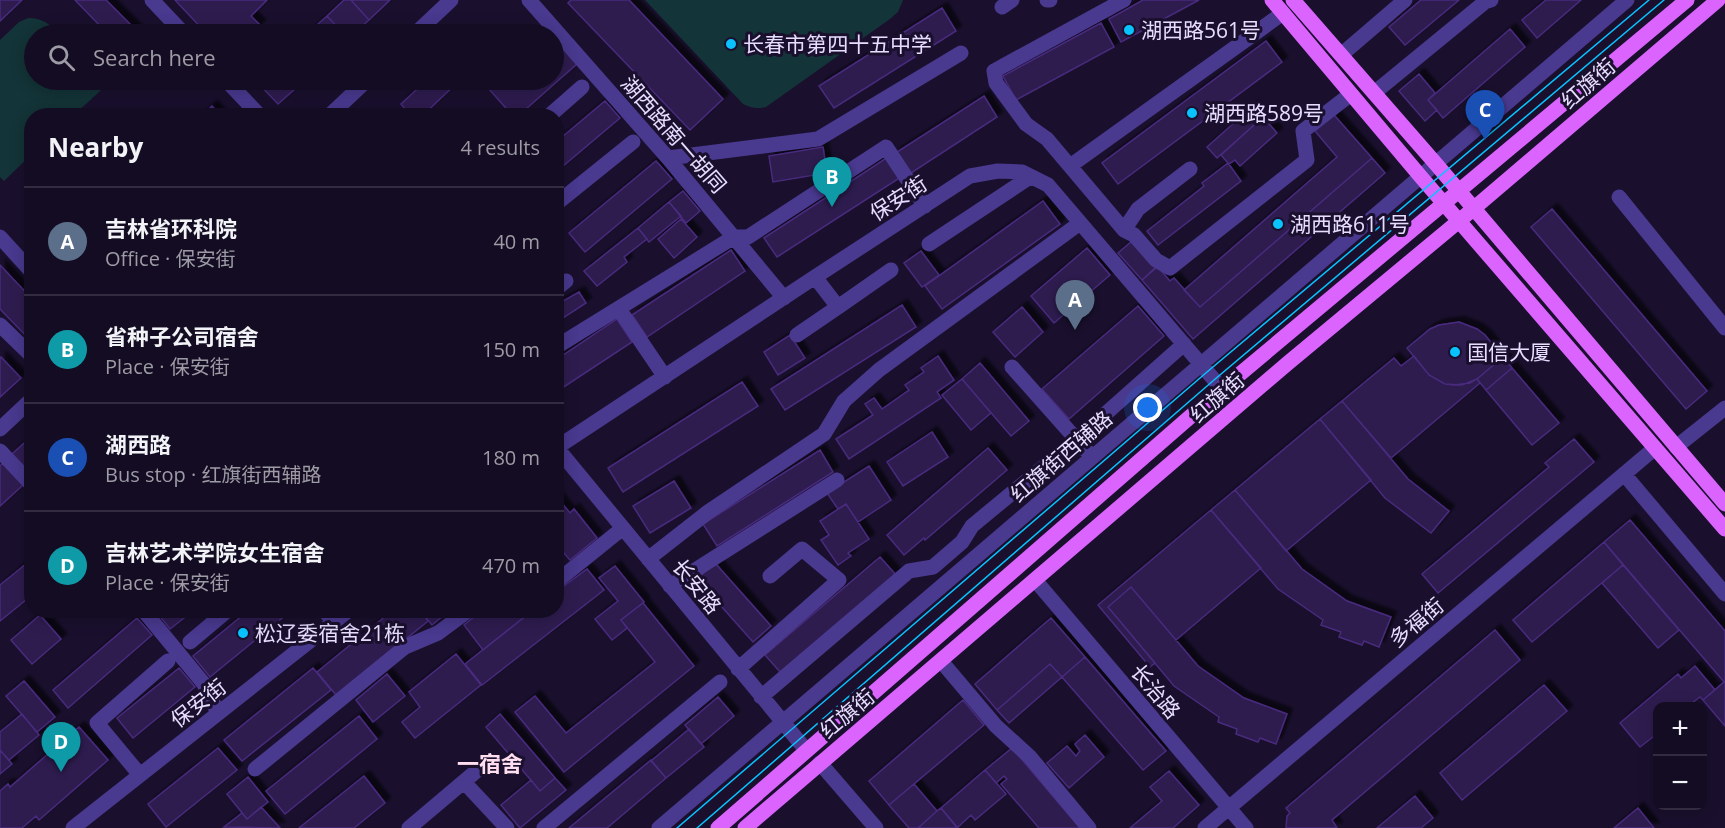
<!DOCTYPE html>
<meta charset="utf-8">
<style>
body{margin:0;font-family:"Open Sans","Noto Sans SC",sans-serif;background:#1d152a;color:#f1f3f6}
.controls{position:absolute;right:18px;bottom:18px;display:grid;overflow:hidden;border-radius:12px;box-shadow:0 3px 15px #0003}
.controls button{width:54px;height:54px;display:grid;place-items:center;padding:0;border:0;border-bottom:2px solid #332c40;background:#140c22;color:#f1f3f6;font:30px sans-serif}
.you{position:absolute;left:1148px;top:408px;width:21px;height:21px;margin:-15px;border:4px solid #fff;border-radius:50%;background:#1a73e8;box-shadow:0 0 0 9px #1a73e833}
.badge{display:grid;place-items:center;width:39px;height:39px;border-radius:50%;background:#b45309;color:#fff;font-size:20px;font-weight:700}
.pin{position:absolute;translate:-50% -50px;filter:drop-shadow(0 2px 3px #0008)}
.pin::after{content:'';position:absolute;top:32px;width:21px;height:18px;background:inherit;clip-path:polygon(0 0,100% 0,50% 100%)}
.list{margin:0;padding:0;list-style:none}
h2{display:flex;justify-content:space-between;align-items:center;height:78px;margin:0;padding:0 24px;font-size:26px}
h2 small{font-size:20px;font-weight:400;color:#9d9ba5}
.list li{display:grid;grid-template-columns:39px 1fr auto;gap:18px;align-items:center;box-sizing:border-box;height:108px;padding:0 24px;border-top:2px solid #332c40}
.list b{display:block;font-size:22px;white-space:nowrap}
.list p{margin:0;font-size:20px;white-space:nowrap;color:#9d9ba5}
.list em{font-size:20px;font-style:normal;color:#9d9ba5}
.icon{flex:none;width:33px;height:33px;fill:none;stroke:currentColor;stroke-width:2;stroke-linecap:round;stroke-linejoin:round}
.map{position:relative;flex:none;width:1725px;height:828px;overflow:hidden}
.search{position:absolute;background:#140c22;box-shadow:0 3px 15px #0003;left:24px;top:24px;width:540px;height:66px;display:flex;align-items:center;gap:15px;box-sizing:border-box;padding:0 21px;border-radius:33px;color:#9d9ba5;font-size:22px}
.panel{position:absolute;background:#140c22;box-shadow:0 3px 15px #0003;left:24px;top:108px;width:540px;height:510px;border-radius:24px}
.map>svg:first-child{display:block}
.green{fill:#133438}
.building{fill:#2d1b50;stroke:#482c7d;stroke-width:1.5;filter:url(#shadow)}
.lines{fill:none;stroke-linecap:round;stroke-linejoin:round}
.minor{stroke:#49398f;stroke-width:15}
.major{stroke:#db64ff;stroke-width:15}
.tram{stroke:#09c3ff;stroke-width:1.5}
.poi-dot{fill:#09c3ff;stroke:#1a102e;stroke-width:2}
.labels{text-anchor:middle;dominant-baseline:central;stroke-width:6;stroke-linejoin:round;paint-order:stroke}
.poi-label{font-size:21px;fill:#e6ddff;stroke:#1a102e;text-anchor:start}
.street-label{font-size:21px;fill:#e6ddff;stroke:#1a102e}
.neighbourhood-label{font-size:22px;font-weight:bold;fill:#ffdfef;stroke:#1a102e}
</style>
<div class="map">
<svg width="1725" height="828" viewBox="0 0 1725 828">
<defs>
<filter id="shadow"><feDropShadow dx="5.5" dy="-5.5" stdDeviation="1.5" flood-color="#0009"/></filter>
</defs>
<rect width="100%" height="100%" fill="#1a102e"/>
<path class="green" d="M 645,0 L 903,0 L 898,12 L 890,19 L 766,107 C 757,109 751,108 743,104 Z
M 28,18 C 43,18 49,24 59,34 L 34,34 L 34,80 L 112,80 L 74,115 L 32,116 L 31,155 L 4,181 L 0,177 L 0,40 L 19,22 Z"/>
<path class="building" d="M 0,0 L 22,0 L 0,21 Z
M 75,0 L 106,0 L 140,34 L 108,34 Z
M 175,0 L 267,0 L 251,16 L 260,25 L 250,34 L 207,34 Z
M 344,0 L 351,0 L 369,20 L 353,34 L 344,34 L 327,16 Z
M 351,0 L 390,0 L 369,20 Z
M 571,0 L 629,0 L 723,99 L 690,130 L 568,3 Z
M 1143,0 L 1199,0 L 1121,42 L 1109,19 Z
M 1421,0 L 1459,0 L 1405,45 L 1389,27 Z
M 1546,0 L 1581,0 L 1537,38 L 1522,20 Z
M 942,8 L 956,31 L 834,108 L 819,86 Z
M 327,16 L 344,34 L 307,34 Z
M 1101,23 L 1114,47 L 1016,100 L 1003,76 Z
M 1510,29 L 1525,47 L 1443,118 L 1428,100 Z
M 1266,41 L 1282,62 L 1118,184 L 1102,163 Z
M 560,43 L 578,63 L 518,116 L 513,116 L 481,80 L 554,80 L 554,49 Z
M 1419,74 L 1435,93 L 1428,100 L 1437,110 L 1425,121 L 1399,91 Z
M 152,80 L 167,80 L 159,87 Z
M 259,80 L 305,80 L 278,104 L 257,82 Z
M 427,80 L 460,80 L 422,116 L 411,116 L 401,104 Z
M 984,96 L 997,117 L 908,175 L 894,154 Z
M 605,101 L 620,118 L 556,172 L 556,142 Z
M 212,106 L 221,116 L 201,116 Z
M 1253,106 L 1263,117 L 1217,158 L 1207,147 Z
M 1334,115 L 1372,158 L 1200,307 L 1184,290 L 1337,157 L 1315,131 Z
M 1263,117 L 1277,133 L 1240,166 L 1235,160 L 1229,164 L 1221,155 Z
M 823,147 L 827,173 L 773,182 L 769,156 Z
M 888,157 L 901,177 L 777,257 L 764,238 Z
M 1372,158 L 1385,173 L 1193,339 L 1142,280 L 1157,266 L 1170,281 L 1174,278 L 1200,307 Z
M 656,161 L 672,179 L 585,252 L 569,233 Z
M 1228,163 L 1241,181 L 1158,245 L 1147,231 L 1204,186 L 1202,183 Z
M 683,191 L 700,211 L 686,223 L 669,202 Z
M 1043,201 L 1060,224 L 942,309 L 925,286 Z
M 669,202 L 681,216 L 649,242 L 638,228 Z
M 1552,209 L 1707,391 L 1686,409 L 1531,227 Z
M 681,219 L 697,237 L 674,258 L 658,239 Z
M 638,228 L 647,239 L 624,257 L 627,262 L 597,286 L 584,271 Z
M 1132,241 L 1156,268 L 1142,280 L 1118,253 Z
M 1087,248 L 1110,275 L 1054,323 L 1031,296 Z
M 731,250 L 745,271 L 647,337 L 632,315 Z
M 921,251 L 939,275 L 922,287 L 904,263 Z
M 0,265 L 32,299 L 32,342 L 0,309 Z
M 579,292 L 586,303 L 563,318 L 556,305 Z
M 902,305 L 916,327 L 785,410 L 771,389 Z
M 1138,306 L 1164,336 L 1069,419 L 1042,389 Z
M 1022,307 L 1043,332 L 1015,357 L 993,332 Z
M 617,319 L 632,342 L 556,392 L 556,360 Z
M 1459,322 L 1477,329 L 1485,335 L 1503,357 L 1477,379 L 1470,383 L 1454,385 L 1445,384 L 1429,375 L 1407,348 L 1430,329 L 1439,325 Z
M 790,335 L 805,358 L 778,375 L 764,352 Z
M 938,356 L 954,380 L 937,392 L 941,398 L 849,459 L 836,439 L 873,415 L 865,404 L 874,398 L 882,409 L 909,390 L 905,385 L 924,372 L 921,368 Z
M 1414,356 L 1429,375 L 1445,384 L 1462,385 L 1477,379 L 1480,383 L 1391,458 L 1342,401 L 1394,358 L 1401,366 Z
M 1,357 L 21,378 L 0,397 L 0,359 Z
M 1503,357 L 1512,368 L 1486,390 L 1477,379 Z
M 980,363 L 1029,421 L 1011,436 L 962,379 Z
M 1512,368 L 1559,423 L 1532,445 L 1486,390 Z
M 962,379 L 991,413 L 971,430 L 942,395 Z
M 742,382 L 758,406 L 623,492 L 608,468 Z
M 1342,401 L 1408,479 L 1449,511 L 1431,533 L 1385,498 L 1320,419 Z
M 1320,419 L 1371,480 L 1286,551 L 1235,490 Z
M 932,432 L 948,457 L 903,486 L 887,462 Z
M 32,436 L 32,473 L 31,474 L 12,454 Z
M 1574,439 L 1594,462 L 1438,593 L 1422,574 L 1549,467 L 1545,463 Z
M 988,448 L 1007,470 L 925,540 L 924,538 L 904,555 L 887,535 Z
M 820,450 L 833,472 L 717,546 L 703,524 Z
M 3,463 L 23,485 L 0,506 L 0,466 Z
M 869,466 L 891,500 L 858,522 L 846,504 L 838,509 L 827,493 Z
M 674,481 L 691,508 L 650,533 L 633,506 Z
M 1235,490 L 1302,569 L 1347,601 L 1391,617 L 1379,647 L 1364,641 L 1362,645 L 1339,637 L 1341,632 L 1321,625 L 1323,620 L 1278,589 L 1211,510 Z
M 556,496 L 570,513 L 574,509 L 597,538 L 570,560 L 556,544 Z
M 846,504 L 869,539 L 848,553 L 851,556 L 838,565 L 821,540 L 829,535 L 820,521 Z
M 1211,510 L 1261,568 L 1176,640 L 1131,587 L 1108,607 L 1155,663 L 1150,667 L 1098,605 Z
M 1630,520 L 1725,631 L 1725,683 L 1604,542 Z
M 1604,542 L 1623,565 L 1532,642 L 1513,620 Z
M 880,557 L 896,575 L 781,673 L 765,655 Z
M 32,559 L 32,595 L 0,621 L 0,585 Z
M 715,563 L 771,626 L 753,642 L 697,579 Z
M 1623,565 L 1679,630 L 1658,648 L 1602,583 Z
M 615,566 L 644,602 L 621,620 L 627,628 L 612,640 L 595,619 L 618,601 L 599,578 Z
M 587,569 L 604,590 L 482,685 L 465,664 L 533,610 L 556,610 L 556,592 Z
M 1131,587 L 1198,666 L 1244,698 L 1287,714 L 1276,744 L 1260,738 L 1258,742 L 1236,734 L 1237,729 L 1218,722 L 1219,717 L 1174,686 L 1108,607 Z
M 643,603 L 694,666 L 564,772 L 515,712 L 535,696 L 566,733 L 655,662 L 621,620 Z
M 155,610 L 194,610 L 170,629 Z
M 249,610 L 292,610 L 210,677 L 193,656 Z
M 393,610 L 420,610 L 428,621 L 336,695 L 317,672 Z
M 420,610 L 449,610 L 449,611 L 432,625 Z
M 483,610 L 521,610 L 526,616 L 483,650 L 464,625 Z
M 40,615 L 61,639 L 32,664 L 11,640 Z
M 137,618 L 152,635 L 68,708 L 53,690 Z
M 1051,618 L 1085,657 L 1062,677 L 1050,664 L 997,710 L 975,684 Z
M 1495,630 L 1520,660 L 1332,820 L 1337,828 L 1286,828 L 1287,816 L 1290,813 L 1286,808 Z
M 456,654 L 481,685 L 415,738 L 402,722 L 420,707 L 409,692 Z
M 1085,657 L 1166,751 L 1143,770 L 1062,677 Z
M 1050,664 L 1062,677 L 1009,723 L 997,710 Z
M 1695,666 L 1715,690 L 1703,700 L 1700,697 L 1688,706 L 1658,706 L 1658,733 L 1640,747 L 1620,723 L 1678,674 L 1681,678 Z
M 179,668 L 195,687 L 133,738 L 117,718 Z
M 313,668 L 331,690 L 242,761 L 224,740 Z
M 387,674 L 405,696 L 373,722 L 356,700 Z
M 24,681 L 55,717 L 37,732 L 6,696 Z
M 1724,682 L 1725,683 L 1725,726 L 1703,700 Z
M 1544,685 L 1567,711 L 1462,800 L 1440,773 Z
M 718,697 L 734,716 L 701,744 L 685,725 Z
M 963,700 L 984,725 L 889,805 L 869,781 Z
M 22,714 L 39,735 L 9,760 L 0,750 L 0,732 Z
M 500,714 L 555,778 L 540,791 L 486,727 Z
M 359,716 L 377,739 L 285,814 L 266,791 Z
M 79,727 L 108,760 L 39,820 L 36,816 L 22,828 L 0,828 L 0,791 L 8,784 L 10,787 Z
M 689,729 L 704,747 L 666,778 L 651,761 Z
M 1085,735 L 1104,757 L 1069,788 L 1047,763 L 1067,746 L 1076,756 L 1080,751 L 1075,744 Z
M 218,748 L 237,770 L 166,827 L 148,804 Z
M 1012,748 L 1080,828 L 1039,828 L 1001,784 L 1007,779 L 1004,776 L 996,783 L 985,770 Z
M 0,750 L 12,764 L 0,774 Z
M 651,760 L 666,778 L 607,828 L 569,828 Z
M 985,770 L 1006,794 L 975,820 L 971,815 L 957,828 L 941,808 Z
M 1169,771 L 1199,805 L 1173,828 L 1130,828 L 1162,801 L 1150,787 Z
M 364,776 L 385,803 L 354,828 L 299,828 Z
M 248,777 L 268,802 L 247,819 L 227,794 Z
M 555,778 L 566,790 L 520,828 L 501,805 L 531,780 L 540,791 Z
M 914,784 L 937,811 L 918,828 L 909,828 L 889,805 Z
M 1415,796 L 1433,818 L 1421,828 L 1377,828 Z
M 261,807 L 280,828 L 224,827 L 242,813 L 247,819 Z
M 941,808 L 958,828 L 918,828 L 937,811 Z
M 1638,808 L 1654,828 L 1614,828 Z"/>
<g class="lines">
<path class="minor" d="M 152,0 L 184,34
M 529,0 L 668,158 L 784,298
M 1047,0 L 1050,0
M 1124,0 L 994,71 L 996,83 L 1026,124 L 1047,139 L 1124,230 L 1134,235 L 1156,260 L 1170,268 L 1307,160 L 1303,131 L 1351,94
M 1002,7 L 1012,0
M 415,34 L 451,0
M 1341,55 L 1405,0
M 226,80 L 260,116
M 1374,93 L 1485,2 L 1491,0
M 329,116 L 367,80
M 549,116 L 582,87
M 668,158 L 818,139 L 961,53
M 1070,166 L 1283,13
M 1619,197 L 1725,328
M 556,204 L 633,142
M 1124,230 L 1138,209 L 1190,169
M 0,237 L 32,272
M 929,244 L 1030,177
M 815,277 L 838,307 L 891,270
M 556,289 L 566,281
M 619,309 L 665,377
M 0,325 L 32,356
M 797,335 L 838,307
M 556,347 L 734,237 L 748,237 L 886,147 L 925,206
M 1012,367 L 1092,457
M 0,429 L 32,399
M 1676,447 L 1725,408
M 556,448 L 815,277 L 970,176 L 998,171 L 1022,172 L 1048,185 L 1222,389
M 557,448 L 806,750
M 0,451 L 32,485
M 1624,474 L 1725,594
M 648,559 L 708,512 L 824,434 L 844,401 L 879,370 L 1080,223
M 1035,580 L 1246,828
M 556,582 L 623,528
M 670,586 L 837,480
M 143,610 L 204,684 L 218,713
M 324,610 L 334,623
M 190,642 L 228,610
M 941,661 L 996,726 L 1030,757 L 1089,828
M 738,669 L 839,580 L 802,549 L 770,576
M 761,697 L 909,571 L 933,567 L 962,542 L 972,526 L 1076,440 L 1184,344
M 820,763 L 876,828
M 255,769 L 405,647 L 438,633 L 469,610
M 140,775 L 97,723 L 168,661
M 464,782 L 507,828
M 73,828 L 349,610
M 409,828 L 480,768
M 544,828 L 720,682
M 659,828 L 1627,0
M 1205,828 L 1655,448"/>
<path class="major" d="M 1272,0 L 1421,177 L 1725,529
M 1293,0 L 1436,164 L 1725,504
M 718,828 L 1222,389 L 1687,0
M 745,828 L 1288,363 L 1459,221 L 1718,0"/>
<path class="tram" d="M 677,828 L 1207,372 L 1649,0
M 697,828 L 1214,380 L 1664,0"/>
</g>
<g class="poi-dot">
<circle cx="1129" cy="30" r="6"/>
<circle cx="731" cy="44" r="6"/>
<circle cx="1192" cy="113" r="6"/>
<circle cx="1278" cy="224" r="6"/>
<circle cx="1455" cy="352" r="6"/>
<circle cx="243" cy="633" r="6"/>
</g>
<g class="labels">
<g class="poi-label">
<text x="1141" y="30">湖西路561号</text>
<text x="743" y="44">长春市第四十五中学</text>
<text x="1204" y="113">湖西路589号</text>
<text x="1290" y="224">湖西路611号</text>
<text x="1467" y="352">国信大厦</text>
<text x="255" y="633">松辽委宿舍21栋</text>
</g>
<g class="street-label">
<text transform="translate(1588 83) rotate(-41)">红旗街</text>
<text transform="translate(674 134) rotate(49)">湖西路南一胡同</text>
<text transform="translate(898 198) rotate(-33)">保安街</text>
<text transform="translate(1217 397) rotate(-41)">红旗街</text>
<text transform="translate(1061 456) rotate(-41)">红旗街西辅路</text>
<text transform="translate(697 586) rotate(51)">长安路</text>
<text transform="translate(1416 622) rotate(-40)">多福街</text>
<text transform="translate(1156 691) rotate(50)">长治路</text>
<text transform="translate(198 703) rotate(-38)">保安街</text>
<text transform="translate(847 713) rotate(-40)">红旗街</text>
</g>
<g class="neighbourhood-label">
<text x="490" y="763">一宿舍</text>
</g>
</g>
</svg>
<div class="controls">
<button>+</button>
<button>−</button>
</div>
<div class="you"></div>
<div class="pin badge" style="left:1075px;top:330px;background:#5c6f8a">A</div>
<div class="pin badge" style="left:832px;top:207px;background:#0f9aa8">B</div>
<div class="pin badge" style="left:1485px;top:140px;background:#1a4fb4">C</div>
<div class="pin badge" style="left:61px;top:772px;background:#0f9aa8">D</div>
<div class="search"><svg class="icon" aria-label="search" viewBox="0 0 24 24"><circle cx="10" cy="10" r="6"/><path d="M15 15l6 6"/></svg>Search here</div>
<section class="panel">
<h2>Nearby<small>4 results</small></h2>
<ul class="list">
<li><span class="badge" style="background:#5c6f8a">A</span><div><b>吉林省环科院</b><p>Office · 保安街</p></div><em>40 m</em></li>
<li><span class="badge" style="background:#0f9aa8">B</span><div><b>省种子公司宿舍</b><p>Place · 保安街</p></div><em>150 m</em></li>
<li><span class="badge" style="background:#1a4fb4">C</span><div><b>湖西路</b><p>Bus stop · 红旗街西辅路</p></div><em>180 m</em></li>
<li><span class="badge" style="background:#0f9aa8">D</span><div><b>吉林艺术学院女生宿舍</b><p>Place · 保安街</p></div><em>470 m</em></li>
</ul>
</section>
</div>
